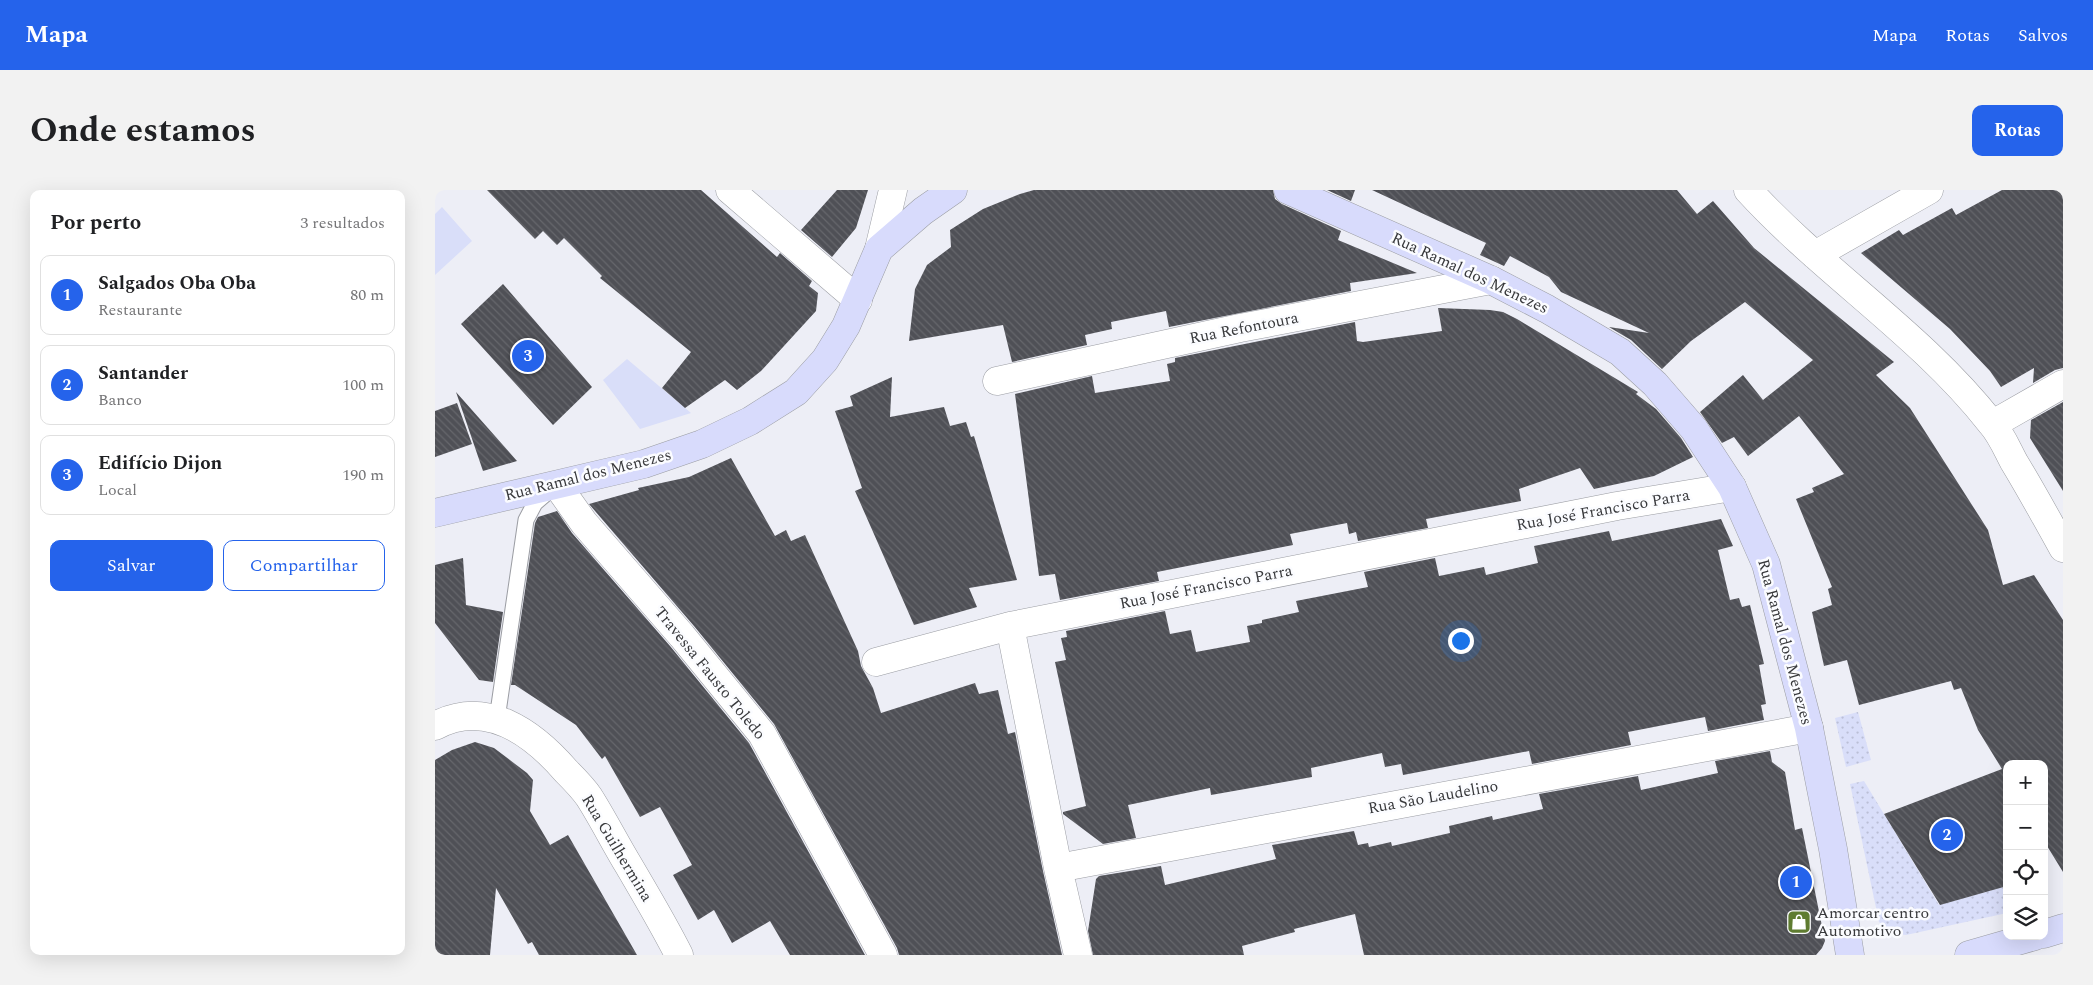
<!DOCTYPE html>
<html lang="pt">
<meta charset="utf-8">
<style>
body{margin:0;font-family:Spectral,serif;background:#f2f2f2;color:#202124}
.controls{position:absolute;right:15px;bottom:15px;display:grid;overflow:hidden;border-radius:10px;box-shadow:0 5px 20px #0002}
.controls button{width:45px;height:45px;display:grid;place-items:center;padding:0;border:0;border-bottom:1px solid #e0e0e0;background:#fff;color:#202124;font:25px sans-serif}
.you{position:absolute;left:1025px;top:450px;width:18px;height:18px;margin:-12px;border:4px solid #fff;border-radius:50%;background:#1a73e8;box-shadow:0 0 0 8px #1a73e833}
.badge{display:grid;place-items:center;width:32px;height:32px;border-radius:50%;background:#2563eb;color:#fff;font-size:16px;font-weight:700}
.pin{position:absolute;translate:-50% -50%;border:2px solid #fff;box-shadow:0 1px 5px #0006}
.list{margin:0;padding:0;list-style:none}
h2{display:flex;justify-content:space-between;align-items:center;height:65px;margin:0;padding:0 20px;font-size:21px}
h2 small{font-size:16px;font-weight:400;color:#757577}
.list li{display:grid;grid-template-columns:32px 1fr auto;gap:15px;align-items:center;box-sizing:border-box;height:80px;margin:0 10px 10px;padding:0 10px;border:1px solid #e0e0e0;border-radius:10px}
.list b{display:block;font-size:19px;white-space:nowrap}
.list p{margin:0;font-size:16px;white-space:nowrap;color:#757577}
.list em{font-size:16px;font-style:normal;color:#757577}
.actions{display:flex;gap:10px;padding:15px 20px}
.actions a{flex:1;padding:11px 0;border:1px solid #2563eb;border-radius:10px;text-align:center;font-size:18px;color:#2563eb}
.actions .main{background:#2563eb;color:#fff}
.icon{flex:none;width:28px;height:28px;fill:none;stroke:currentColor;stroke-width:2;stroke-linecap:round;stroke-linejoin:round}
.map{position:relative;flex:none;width:1628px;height:765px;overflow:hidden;border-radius:10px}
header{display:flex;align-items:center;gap:30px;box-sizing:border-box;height:70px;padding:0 25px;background:#2563eb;color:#fff}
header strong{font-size:24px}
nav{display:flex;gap:28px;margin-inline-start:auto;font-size:18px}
.intro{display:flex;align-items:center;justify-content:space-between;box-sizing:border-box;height:120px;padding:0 30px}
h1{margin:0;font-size:35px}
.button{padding:12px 22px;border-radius:10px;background:#2563eb;color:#fff;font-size:18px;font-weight:700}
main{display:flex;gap:30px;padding:0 30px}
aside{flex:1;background:#fff;border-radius:10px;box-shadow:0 5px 20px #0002}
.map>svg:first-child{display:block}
.grass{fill:url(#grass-dots)}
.park{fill:#d9def9}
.building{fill:url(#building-back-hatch)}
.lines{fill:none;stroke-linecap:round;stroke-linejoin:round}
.lane-casing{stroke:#9b9da3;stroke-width:17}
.street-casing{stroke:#9b9da3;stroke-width:29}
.secondary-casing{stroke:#9b9da3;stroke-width:29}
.lane{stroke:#fff;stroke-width:15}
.street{stroke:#fff;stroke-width:28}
.secondary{stroke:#d8dbfc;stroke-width:28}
.labels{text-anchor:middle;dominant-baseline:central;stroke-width:5;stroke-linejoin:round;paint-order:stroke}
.street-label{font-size:16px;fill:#38393c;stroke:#fbfcff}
.poi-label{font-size:16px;fill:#38393c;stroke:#fbfcff;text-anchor:start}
</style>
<header>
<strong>Mapa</strong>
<nav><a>Mapa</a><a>Rotas</a><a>Salvos</a></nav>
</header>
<div class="intro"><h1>Onde estamos</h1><a class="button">Rotas</a></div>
<main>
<aside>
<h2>Por perto<small>3 resultados</small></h2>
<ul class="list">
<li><span class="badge">1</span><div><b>Salgados Oba Oba</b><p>Restaurante</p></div><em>80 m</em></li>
<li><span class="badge">2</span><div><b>Santander</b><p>Banco</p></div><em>100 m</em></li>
<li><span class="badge">3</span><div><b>Edifício Dijon</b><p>Local</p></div><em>190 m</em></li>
</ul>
<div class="actions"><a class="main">Salvar</a><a>Compartilhar</a></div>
</aside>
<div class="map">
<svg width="1628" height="765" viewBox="0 0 1628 765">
<defs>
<pattern id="grass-dots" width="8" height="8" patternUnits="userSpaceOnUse" patternTransform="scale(1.25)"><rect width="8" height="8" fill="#d9def9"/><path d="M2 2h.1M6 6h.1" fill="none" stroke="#bbbfd6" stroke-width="1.8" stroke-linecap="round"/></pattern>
<pattern id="building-back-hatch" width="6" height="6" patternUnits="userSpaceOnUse" patternTransform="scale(1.25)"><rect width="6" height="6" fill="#4f5056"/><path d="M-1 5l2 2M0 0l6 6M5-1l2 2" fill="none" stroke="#66676c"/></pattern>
</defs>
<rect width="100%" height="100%" fill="#edeef6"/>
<path class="grass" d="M 1423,522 L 1436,570 L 1411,577 L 1400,528 Z
M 1429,591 L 1504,715 L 1572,696 L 1572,723 L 1471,745 L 1456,743 L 1444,732 L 1415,594 Z"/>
<path class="park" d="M 7,17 L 37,51 L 0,85 L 0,24 Z
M 192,169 L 256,223 L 205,239 L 168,190 Z"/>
<path class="building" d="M 52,0 L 266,0 L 342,67 L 345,63 L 377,91 L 374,96 L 383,103 L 381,121 L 326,181 L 302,200 L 290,190 L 250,218 L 227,198 L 256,162 L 165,88 L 167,86 L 129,48 L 122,55 L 108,41 L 100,49 Z
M 402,0 L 433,0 L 421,38 L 397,67 L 366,40 Z
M 599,0 L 838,0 L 840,9 L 847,14 L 906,41 L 903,50 L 982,83 L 915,93 L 916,101 L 734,137 L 731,121 L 676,132 L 677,139 L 650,145 L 652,155 L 577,172 L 568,135 L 474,151 L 480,99 L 492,75 L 516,57 L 515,40 L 548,19 L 585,4 Z
M 892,0 L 920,0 L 916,11 Z
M 937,0 L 1242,0 L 1262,24 L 1278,11 L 1319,58 L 1459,172 L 1441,185 L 1475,218 L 1553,340 L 1568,395 L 1599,385 L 1628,430 L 1628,682 L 1609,651 L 1609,574 L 1572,574 L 1572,696 L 1505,715 L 1449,624 L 1567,579 L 1543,540 L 1526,498 L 1519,500 L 1516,491 L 1424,515 L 1412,470 L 1389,476 L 1377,422 L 1397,415 L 1393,399 L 1397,397 L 1361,309 L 1379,302 L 1377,298 L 1409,284 L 1364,226 L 1313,266 L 1299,247 L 1287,253 L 1265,222 L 1308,185 L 1328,210 L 1378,170 L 1310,112 L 1256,151 L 1227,179 L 1196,150 L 1174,137 L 1214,143 L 1126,102 L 1114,87 L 1075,66 L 1069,76 L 1045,65 L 1051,53 Z
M 1567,0 L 1628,0 L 1628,178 L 1620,180 L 1598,193 L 1599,178 L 1566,197 L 1555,181 L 1515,139 L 1426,63 L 1464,40 L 1468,45 L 1517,18 L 1521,25 Z
M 68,94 L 157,197 L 118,235 L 26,134 Z
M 1003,118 L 1055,120 L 1068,122 L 1082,129 L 1203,202 L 1201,204 L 1221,219 L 1246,248 L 1258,267 L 1219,286 L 1159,299 L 1145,278 L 1084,299 L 1086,311 L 991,329 L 993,338 L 923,351 L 921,342 L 914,344 L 912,333 L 855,344 L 858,355 L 722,382 L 724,391 L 625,410 L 620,384 L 604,386 L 580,204 L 657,186 L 660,203 L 735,191 L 732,174 L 740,172 L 740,168 L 920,132 L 922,151 L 928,152 L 1007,141 Z
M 457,187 L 455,227 L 509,217 L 515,236 L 531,232 L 536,247 L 539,246 L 582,390 L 534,398 L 542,417 L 479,435 L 420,301 L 427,298 L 400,221 L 418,216 L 415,206 Z
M 21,202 L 82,271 L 48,281 Z
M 1628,212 L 1628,301 L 1595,248 L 1596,230 Z
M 22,213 L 37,254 L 0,267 L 0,221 Z
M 296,268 L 340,346 L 351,340 L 356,351 L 370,345 L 423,461 L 426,476 L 438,498 L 446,523 L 540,493 L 544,504 L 563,500 L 573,544 L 580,542 L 608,681 L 627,765 L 464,765 L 462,758 L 339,534 L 259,436 L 154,314 L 204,300 L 203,298 L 254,287 Z
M 122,321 L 137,343 L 235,456 L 314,553 L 430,765 L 355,765 L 335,731 L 297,753 L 279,720 L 263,730 L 238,685 L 257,675 L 225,617 L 205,627 L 170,566 L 167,569 L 141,535 L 80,495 L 76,495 L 100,333 L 103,327 Z
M 1286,329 L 1298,356 L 1283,360 L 1295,410 L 1304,408 L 1307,417 L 1315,415 L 1329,474 L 1324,475 L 1331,514 L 1326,515 L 1329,530 L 1273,541 L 1270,527 L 1193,542 L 1196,555 L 1097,574 L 1094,561 L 968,585 L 966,574 L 950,577 L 947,563 L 876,578 L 877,587 L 776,605 L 775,598 L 693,615 L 701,648 L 668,654 L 628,624 L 628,622 L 651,616 L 620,472 L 631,470 L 626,448 L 632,447 L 631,441 L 730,421 L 735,444 L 756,440 L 761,462 L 815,452 L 812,436 L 827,433 L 827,430 L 864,422 L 861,411 L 933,397 L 929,382 L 1000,368 L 1004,386 L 1049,377 L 1051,385 L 1103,373 L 1099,356 L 1174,341 L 1177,351 Z
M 28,368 L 31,415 L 68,422 L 58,492 L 44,490 L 0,433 L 0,375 Z
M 40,552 L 59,558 L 92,583 L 98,590 L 95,621 L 115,655 L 133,645 L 202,765 L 104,765 L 97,752 L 93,754 L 61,698 L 55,765 L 0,765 L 0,570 L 17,560 Z
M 1335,561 L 1337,572 L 1350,582 L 1360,640 L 1367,638 L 1390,751 L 1387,758 L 1381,765 L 929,765 L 920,724 L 859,739 L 860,742 L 807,756 L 809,765 L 658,765 L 653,741 L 661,689 L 664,686 L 726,676 L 730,695 L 841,669 L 837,655 L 919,641 L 923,655 L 933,653 L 934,657 L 956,652 L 957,656 L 1015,643 L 1014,636 L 1057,626 L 1058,630 L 1108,619 L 1104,604 L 1203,586 L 1206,600 L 1283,583 L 1280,571 Z"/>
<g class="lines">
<g class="lane-casing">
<path id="lane" d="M 62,529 L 91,330 L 100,313 L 114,301"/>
</g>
<g class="street-casing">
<path id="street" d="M 295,0 L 423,110
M 1313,0 C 1389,83 1486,144 1556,233 C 1566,244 1572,259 1579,272 C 1596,300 1612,329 1628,358
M 444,59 L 458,0
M 1380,65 L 1494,0
M 562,191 L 805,138 L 1056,90
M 1558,234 L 1628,194
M 122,295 L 149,333 L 247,446 L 327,544 L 448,765
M 441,472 L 575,436
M 0,536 C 51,508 98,543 131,581 C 139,589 148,598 154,607 C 168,629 180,653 194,676 C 211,705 229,735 244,765
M 623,678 L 1374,538
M 643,765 L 623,678 L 575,436 L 1182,316 L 1297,297"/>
</g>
<g class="secondary-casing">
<path id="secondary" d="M 853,0 L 1056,90 L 1112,119 L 1185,162 L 1220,194 L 1259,239 L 1297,297 L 1331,374 L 1374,538 L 1398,659 L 1415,765
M 0,323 L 209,274 L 267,254 L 315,231 L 361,202 L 390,170 L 411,136 L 444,59 L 488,21 L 518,0
M 1609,744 L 1628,738
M 1534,765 L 1600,746"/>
</g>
<use href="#lane" class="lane"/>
<use href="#street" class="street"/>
<use href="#secondary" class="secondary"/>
</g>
<defs>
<g id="shop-square" transform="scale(1.25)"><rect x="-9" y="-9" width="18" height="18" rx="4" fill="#5f7c31" stroke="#fbfcff"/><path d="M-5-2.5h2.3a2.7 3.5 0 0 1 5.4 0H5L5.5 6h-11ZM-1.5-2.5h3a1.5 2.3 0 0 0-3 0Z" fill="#fff"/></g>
</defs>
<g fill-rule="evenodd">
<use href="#shop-square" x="1364" y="732"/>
</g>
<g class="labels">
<g class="street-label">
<text transform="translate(1035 83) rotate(25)">Rua Ramal dos Menezes</text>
<text transform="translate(809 138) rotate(-11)">Rua Refontoura</text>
<text transform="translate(153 285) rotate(-14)">Rua Ramal dos Menezes</text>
<text transform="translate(1168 320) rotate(-10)">Rua José Francisco Parra</text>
<text transform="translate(771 397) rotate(-11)">Rua José Francisco Parra</text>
<text transform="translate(1350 452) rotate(75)">Rua Ramal dos Menezes</text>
<text transform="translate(275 483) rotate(51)">Travessa Fausto Toledo</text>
<text transform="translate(998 607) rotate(-10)">Rua São Laudelino</text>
<text transform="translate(182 658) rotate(59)">Rua Guilhermina</text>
</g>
<g class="poi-label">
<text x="1382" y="723">Amorcar centro<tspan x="1382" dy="18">Automotivo</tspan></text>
</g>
</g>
</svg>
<div class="controls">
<button>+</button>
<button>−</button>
<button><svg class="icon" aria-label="locate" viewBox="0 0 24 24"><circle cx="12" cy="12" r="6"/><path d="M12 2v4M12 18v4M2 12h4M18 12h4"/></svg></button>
<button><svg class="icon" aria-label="layers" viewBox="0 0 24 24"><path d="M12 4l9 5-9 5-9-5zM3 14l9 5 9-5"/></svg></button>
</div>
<div class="you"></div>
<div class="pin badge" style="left:1361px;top:692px">1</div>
<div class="pin badge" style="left:1512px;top:645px">2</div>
<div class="pin badge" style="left:93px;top:166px">3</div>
</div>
</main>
